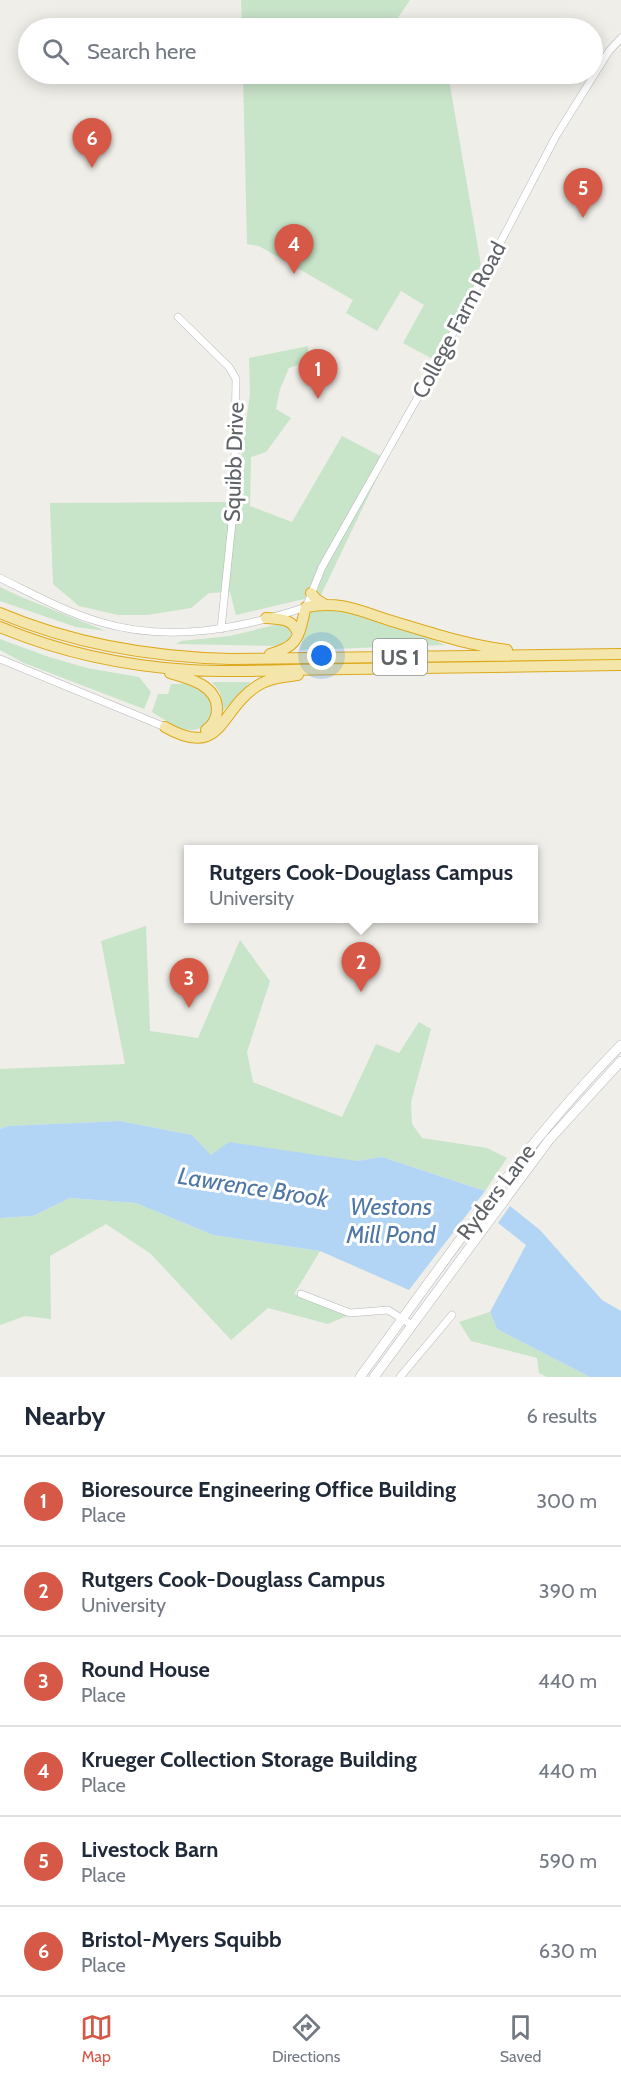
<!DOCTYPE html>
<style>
body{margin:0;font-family:Cabin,sans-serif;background:#f6f6f7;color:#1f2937}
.you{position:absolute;left:322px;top:656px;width:21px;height:21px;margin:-15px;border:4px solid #fff;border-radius:50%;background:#1a73e8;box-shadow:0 0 0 9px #1a73e833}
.badge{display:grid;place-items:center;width:39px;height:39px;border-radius:50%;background:#d65847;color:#fff;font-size:20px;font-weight:700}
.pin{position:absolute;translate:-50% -50px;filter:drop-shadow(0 2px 3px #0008)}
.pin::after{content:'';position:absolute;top:32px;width:21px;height:18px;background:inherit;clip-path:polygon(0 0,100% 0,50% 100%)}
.popup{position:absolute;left:184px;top:845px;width:354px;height:78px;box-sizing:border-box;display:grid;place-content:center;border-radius:0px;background:#fff;filter:drop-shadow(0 2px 4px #0005);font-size:20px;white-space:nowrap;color:#747a83}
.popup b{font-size:22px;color:#1f2937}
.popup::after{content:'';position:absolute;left:50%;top:100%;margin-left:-12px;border:12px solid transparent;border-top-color:#fff}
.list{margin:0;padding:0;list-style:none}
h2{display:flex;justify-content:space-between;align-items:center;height:78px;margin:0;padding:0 24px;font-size:26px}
h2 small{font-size:20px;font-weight:400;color:#747a83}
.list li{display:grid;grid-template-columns:39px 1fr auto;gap:18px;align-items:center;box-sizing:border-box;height:90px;padding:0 24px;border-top:2px solid #e0e1e3}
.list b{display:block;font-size:22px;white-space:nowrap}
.list p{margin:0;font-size:20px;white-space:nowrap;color:#747a83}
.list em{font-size:20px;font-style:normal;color:#747a83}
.icon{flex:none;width:33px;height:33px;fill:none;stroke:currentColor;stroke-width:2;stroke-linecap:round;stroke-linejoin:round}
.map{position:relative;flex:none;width:621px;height:1377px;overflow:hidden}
.search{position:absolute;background:#fff;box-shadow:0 3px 15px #0003;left:18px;right:18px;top:18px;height:66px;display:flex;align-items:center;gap:15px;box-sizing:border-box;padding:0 21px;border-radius:33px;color:#747a83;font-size:22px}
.sheet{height:618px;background:#fff}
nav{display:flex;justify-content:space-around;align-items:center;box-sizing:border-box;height:84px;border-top:2px solid #e0e1e3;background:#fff;font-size:16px;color:#747a83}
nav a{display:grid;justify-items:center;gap:3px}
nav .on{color:#d65847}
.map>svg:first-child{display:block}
.green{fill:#c8e4c9}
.water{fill:#b2d5f6}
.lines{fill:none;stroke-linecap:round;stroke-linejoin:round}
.minor-casing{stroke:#b5b7bb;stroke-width:8}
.secondary-casing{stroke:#b4b6ba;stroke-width:10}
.trunk-casing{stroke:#dda81b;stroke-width:12}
.minor{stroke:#fff;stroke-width:7}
.secondary{stroke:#fff;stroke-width:9}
.trunk{stroke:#f4e6aa;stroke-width:10}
.labels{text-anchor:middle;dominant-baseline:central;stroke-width:6;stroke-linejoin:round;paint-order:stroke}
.shield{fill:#fff;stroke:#8f9194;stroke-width:1.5}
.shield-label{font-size:21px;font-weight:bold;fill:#5f6266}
.street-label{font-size:22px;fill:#5f6266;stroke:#fff}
.water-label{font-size:24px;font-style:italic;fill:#4f77a6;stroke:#fff}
</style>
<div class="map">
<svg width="621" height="1377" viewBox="0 0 621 1377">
<rect width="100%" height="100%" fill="#efeee8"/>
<path class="green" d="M 241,0 L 410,0 L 397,19 L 409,28 L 242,28 Z
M 243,74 L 448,74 L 483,277 L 440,363 L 403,343 L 424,305 L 401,291 L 377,331 L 346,313 L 353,300 L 259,246 L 247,244 Z
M 308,346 L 309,361 L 289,368 L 280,389 L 276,409 L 291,418 L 266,452 L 251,457 L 250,506 L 292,522 L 342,436 L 386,459 L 321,595 L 236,615 L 230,592 L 209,593 L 191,608 L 147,615 L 118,615 L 79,606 L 53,584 L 50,503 L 235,502 L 250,394 L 249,358 Z
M 0,587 L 21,597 L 106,631 L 76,627 L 0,601 Z
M 324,607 C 366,614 407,626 445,645 L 300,650 L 309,612 Z
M 279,624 L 289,625 L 292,632 L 289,639 L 277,646 L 176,644 L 181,641 L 230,636 Z
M 0,639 L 49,657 L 87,668 L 139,677 L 151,692 L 144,709 L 24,663 L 0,650 Z
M 212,682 L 251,682 L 223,711 L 220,692 Z
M 171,684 C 178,684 188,683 194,685 C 217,694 218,731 190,730 C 178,730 162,718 152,712 L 158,694 L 168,694 Z
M 146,926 L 150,1031 L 198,1038 L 240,940 L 270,981 L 247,1052 L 253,1082 L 342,1117 L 376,1044 L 399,1053 L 419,1022 L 431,1029 L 411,1102 L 412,1124 L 422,1138 L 487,1148 L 507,1158 L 485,1191 L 382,1157 L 357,1161 L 211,1155 L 192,1135 L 120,1121 L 8,1126 L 0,1129 L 0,1069 L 125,1064 L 101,941 Z
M 70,1198 L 136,1203 L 213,1235 L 320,1251 L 294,1294 L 349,1315 L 328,1324 L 268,1308 L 231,1340 L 151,1254 L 106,1224 L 50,1256 L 51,1319 L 25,1316 L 0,1325 L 0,1218 L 33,1216 Z
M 490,1312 L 497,1329 L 590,1377 L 547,1377 L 539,1373 L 537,1358 L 471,1341 L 459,1322 Z"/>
<path class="water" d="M 120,1121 L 192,1135 L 211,1155 L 229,1142 L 357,1161 L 382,1157 L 485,1191 L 409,1290 L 320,1251 L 213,1235 L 136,1203 L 70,1198 L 33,1216 L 0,1218 L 0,1129 L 8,1126 Z
M 510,1206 L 540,1230 L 602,1300 L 621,1311 L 621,1377 L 590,1377 L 497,1329 L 490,1312 L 526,1245 L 498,1223 Z"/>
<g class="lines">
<g class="minor-casing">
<path id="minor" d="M 178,317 L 229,367 L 236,379 L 234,503 L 221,629
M 0,578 C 33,594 65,612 100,622 C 169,643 240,629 306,607 L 322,567 L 440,358 L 556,136 L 609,51 L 621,38
M 0,659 L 165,727
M 301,1294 L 350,1313 L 388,1310 L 412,1325
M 400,1377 L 452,1315"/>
</g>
<g class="secondary-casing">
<path id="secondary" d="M 360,1377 C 443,1264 522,1146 621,1045
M 374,1377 L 549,1140 L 621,1061"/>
</g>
<g class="trunk-casing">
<path id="trunk" d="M 311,593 L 316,599 L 324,604
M 0,613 C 73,644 152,657 231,659 L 621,654
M 266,618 C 280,619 293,618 298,634
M 0,627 C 60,652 125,666 190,670 C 242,673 296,669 349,669 C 439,668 530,666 621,665
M 270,654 C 301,646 298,635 306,607 C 343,600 361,612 395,622 C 432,633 468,645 507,650
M 170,673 C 188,678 217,685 217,709 C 217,718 213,725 206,730
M 165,727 C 223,760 219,710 257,686 C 269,678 284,677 298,675"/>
</g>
<use href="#minor" class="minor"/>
<use href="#secondary" class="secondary"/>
<use href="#trunk" class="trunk"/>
</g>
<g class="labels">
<rect class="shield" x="373" y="639" width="54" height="36" rx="4.5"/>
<g class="shield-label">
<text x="400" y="657">US 1</text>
</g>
<g class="street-label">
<text transform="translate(459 320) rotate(-62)">College Farm Road</text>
<text transform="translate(234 462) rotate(-88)">Squibb Drive</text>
<text transform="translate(496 1192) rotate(-53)">Ryders Lane</text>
</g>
<g class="water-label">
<text transform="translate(253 1187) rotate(9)">Lawrence Brook</text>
<text x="391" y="1206">Westons<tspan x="391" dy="28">Mill Pond</tspan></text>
</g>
</g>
</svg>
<div class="you"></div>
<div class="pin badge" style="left:318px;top:399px">1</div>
<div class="pin badge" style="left:361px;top:992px">2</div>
<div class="popup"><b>Rutgers Cook-Douglass Campus</b>University</div>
<div class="pin badge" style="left:189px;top:1008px">3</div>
<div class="pin badge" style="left:294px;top:274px">4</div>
<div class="pin badge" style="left:583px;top:218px">5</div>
<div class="pin badge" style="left:92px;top:168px">6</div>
<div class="search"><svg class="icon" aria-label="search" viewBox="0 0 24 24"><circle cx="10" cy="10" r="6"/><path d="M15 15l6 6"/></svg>Search here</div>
</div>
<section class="sheet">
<h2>Nearby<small>6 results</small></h2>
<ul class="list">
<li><span class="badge">1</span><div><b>Bioresource Engineering Office Building</b><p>Place</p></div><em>300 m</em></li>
<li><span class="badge">2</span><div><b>Rutgers Cook-Douglass Campus</b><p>University</p></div><em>390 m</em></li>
<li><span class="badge">3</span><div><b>Round House</b><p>Place</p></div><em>440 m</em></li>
<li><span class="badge">4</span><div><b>Krueger Collection Storage Building</b><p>Place</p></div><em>440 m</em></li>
<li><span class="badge">5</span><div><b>Livestock Barn</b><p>Place</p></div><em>590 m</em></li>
<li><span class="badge">6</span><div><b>Bristol-Myers Squibb</b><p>Place</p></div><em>630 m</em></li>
</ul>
</section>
<nav>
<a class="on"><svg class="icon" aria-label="map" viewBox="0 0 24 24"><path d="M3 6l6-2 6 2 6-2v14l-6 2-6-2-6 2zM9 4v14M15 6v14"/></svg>Map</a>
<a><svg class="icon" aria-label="directions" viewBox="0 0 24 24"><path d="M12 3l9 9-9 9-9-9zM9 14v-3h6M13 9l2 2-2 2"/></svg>Directions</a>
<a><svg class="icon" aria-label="saved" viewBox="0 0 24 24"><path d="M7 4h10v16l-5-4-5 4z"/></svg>Saved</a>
</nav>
